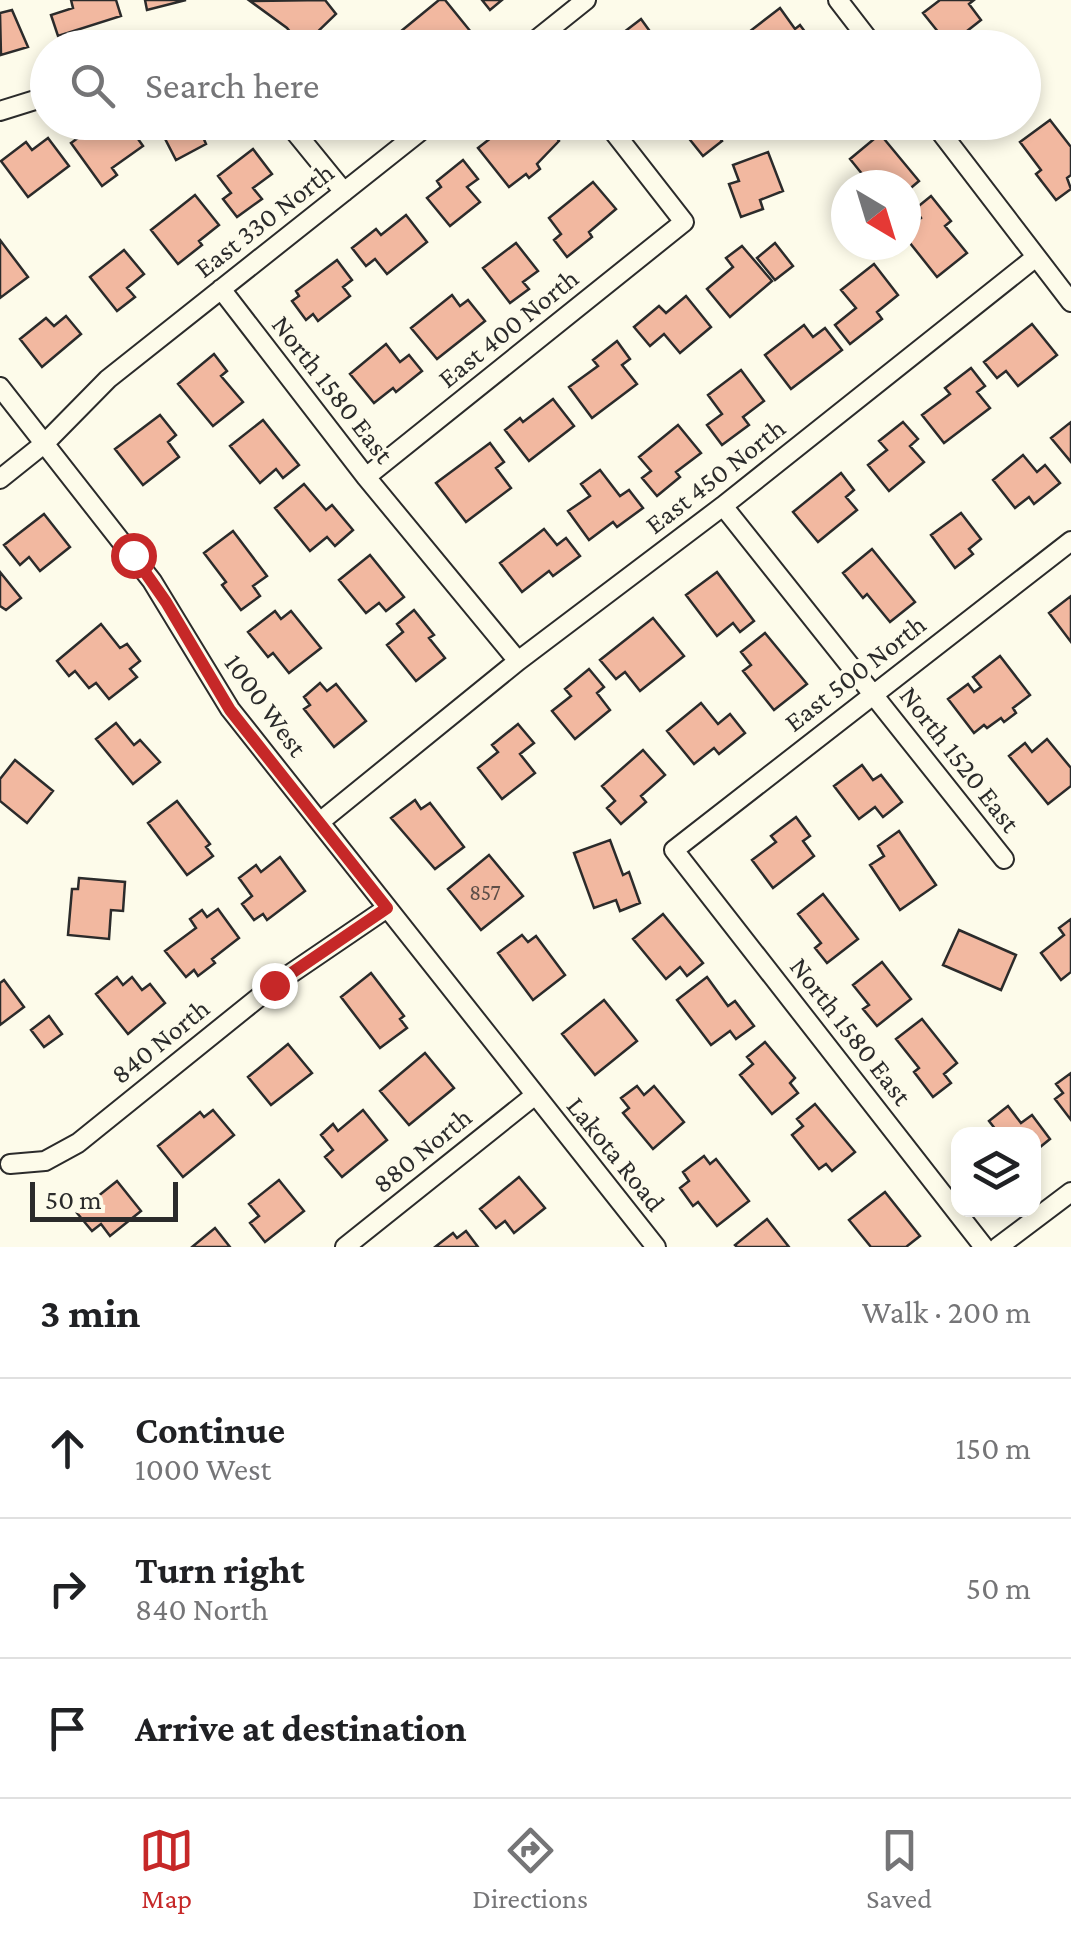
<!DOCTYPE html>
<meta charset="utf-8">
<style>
body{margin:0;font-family:"Crimson Pro",serif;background:#f2f2f2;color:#202124}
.controls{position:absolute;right:30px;bottom:30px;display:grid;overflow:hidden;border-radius:20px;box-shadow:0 5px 15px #0003}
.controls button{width:90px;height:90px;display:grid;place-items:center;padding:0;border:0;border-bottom:2px solid #e0e0e0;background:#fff;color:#202124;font:50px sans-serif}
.compass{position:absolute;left:831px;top:170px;width:90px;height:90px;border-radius:50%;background:#fff;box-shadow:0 5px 15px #0003;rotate:142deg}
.scale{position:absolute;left:30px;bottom:25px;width:148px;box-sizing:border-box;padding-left:10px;border:5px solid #2b2b2b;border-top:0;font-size:28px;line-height:35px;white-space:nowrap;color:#2b2b2b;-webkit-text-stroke:8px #fdfbea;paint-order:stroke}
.stop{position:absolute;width:30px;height:30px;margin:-22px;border:8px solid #c62828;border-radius:50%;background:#fff}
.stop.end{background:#c62828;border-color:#fff;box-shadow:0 2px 10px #0008}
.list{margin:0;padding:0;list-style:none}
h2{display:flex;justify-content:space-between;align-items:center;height:130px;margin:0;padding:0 40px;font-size:42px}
h2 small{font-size:32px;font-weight:400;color:#757577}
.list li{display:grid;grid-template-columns:65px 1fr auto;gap:30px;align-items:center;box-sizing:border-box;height:140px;padding:0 40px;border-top:2px solid #e0e0e0}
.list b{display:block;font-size:38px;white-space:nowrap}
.list p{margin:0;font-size:32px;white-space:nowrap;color:#757577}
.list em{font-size:32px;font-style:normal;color:#757577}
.icon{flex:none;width:55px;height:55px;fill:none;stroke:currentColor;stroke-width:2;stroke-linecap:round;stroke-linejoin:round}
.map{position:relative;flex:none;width:1071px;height:1247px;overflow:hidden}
.search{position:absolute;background:#fff;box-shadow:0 5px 15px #0003;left:30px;right:30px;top:30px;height:110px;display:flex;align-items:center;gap:25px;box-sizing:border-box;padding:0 35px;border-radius:55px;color:#757577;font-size:38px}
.sheet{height:550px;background:#fff}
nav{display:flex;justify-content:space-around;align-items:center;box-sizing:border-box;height:140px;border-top:2px solid #e0e0e0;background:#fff;font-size:28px;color:#757577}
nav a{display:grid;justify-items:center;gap:5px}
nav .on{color:#c62828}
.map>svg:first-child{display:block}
.building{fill:#f2b8a0;stroke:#2b2b2b;stroke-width:2.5}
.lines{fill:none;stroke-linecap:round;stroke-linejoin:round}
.street-casing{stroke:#2b2b2b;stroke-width:22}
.street{stroke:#fdfbea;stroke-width:18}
.route{stroke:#c62828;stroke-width:12}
.labels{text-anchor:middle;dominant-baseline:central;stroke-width:8;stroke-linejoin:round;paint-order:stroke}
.number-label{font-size:22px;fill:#5d4e48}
.street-label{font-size:28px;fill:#2b2b2b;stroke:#fdfbea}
</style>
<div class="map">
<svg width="1071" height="1247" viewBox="0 0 1071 1247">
<rect width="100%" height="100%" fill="#fdfbea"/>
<path class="building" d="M 71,0 L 116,0 L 121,16 L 58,36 L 51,15 L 73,8 Z
M 145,0 L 186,0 L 147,10 Z
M 325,0 L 336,14 L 302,47 L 287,28 L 250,1 Z
M 439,0 L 445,0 L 471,32 L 455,45 L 450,39 L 440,48 L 412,48 L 400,32 Z
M 482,0 L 502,0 L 490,10 Z
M 940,0 L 974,0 L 969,4 L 981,20 L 962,35 L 973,48 L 941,48 L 933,38 L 939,33 L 923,13 Z
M 780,8 L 795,29 L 800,25 L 817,48 L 761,48 L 749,32 Z
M 12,10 L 28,47 L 1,55 L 0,13 Z
M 641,19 L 662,48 L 622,48 L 615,39 Z
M 365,33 L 379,48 L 347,48 Z
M 1050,120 L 1071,147 L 1071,175 L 1067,178 L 1071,189 L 1056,200 L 1036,174 L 1041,170 L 1020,142 Z
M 114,122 L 126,122 L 143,146 L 112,168 L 117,175 L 102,186 L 71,143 L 89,130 L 94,137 Z
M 144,122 L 223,122 L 224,126 L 203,137 L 206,144 L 176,160 L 162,133 L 152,138 Z
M 521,122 L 545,122 L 559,141 L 537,164 L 540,169 L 529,178 L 526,174 L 509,187 L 478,148 L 505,127 L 509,132 Z
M 686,122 L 728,122 L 716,133 L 722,141 L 703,156 L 683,131 L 689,127 Z
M 818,122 L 847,122 L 828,136 Z
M 880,134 L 919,181 L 906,192 L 906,185 L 871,185 L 850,159 Z
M 48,138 L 69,166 L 28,197 L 1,161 L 26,142 L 32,150 Z
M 253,149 L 272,174 L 253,188 L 262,199 L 237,217 L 223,199 L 231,193 L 218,176 Z
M 768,152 L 783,191 L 760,200 L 763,209 L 741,217 L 729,184 L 739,181 L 733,165 Z
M 463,160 L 478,179 L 467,187 L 480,202 L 450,226 L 427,198 L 441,187 L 437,181 Z
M 593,182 L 616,209 L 589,232 L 592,237 L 567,257 L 554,240 L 561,234 L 549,218 Z
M 195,195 L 219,225 L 199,241 L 202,245 L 178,264 L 151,230 Z
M 931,196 L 951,221 L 945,226 L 967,253 L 937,277 L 906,238 L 906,230 L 921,218 L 915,209 Z
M 406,215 L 427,242 L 387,274 L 375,259 L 366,266 L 352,248 L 376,229 L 381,235 Z
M 0,240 L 28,277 L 0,298 Z
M 516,243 L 538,271 L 523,282 L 529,289 L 510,303 L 483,268 Z
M 775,243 L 793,266 L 775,280 L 757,258 Z
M 742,246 L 772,281 L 730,317 L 707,289 L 733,267 L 726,258 Z
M 124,250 L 144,274 L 127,288 L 135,297 L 117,311 L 90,277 Z
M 337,260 L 352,280 L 343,287 L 350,296 L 318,321 L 313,314 L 306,320 L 292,301 L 299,296 L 296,291 Z
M 874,264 L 898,295 L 877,312 L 882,319 L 850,344 L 835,325 L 856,308 L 841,290 Z
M 452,295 L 460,306 L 468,300 L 485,321 L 437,359 L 411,328 Z
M 686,296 L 711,327 L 680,353 L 664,334 L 650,346 L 634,327 L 659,306 L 666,313 Z
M 66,316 L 81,334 L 42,367 L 20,339 L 46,318 L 54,326 Z
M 1032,324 L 1057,355 L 1018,386 L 1006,371 L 997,378 L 984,362 Z
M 804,325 L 813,337 L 825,328 L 842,350 L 791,389 L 765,355 Z
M 617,341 L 630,359 L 622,365 L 637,384 L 592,418 L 569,387 L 598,366 L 593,360 Z
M 386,344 L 400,362 L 409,355 L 422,371 L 396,392 L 393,388 L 374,403 L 350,374 Z
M 214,354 L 227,371 L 221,376 L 243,402 L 213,426 L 178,384 Z
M 971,368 L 985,386 L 977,392 L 990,408 L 944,443 L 922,415 L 950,394 L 945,388 Z
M 741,370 L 764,401 L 743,417 L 749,425 L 722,445 L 707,425 L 722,414 L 708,395 Z
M 553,399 L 574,426 L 529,461 L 505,430 L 520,418 L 523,422 Z
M 160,415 L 176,435 L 168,442 L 179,457 L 143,485 L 115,449 Z
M 263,420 L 299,465 L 283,478 L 276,469 L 260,483 L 230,446 Z
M 903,422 L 918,439 L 910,446 L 924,462 L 889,491 L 868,465 L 887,450 L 879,441 Z
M 1071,422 L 1071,462 L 1051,438 Z
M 678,425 L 701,453 L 676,472 L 680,477 L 657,496 L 642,478 L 651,471 L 639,457 Z
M 490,443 L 504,462 L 496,468 L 511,488 L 466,522 L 436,483 Z
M 1023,455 L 1037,472 L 1045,465 L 1060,483 L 1034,504 L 1029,497 L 1015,508 L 993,480 Z
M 600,470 L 620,496 L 629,490 L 643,508 L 617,527 L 613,522 L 589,540 L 568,511 L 590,496 L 581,484 Z
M 841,473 L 854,490 L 846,497 L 857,510 L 818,542 L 793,512 Z
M 304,484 L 326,510 L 332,505 L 353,530 L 335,546 L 327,537 L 310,551 L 275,508 Z
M 961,513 L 981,539 L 969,549 L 973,554 L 955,568 L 931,535 Z
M 44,514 L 70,547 L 40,571 L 29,557 L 20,565 L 4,545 Z
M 544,529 L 557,545 L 566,538 L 580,556 L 553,576 L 549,571 L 522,592 L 500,563 Z
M 233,531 L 267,576 L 253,586 L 260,596 L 241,610 L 222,585 L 226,582 L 204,553 Z
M 872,549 L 915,602 L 890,622 L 867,594 L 863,598 L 843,573 Z
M 370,555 L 404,597 L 386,611 L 379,603 L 366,613 L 339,580 Z
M 0,572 L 21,598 L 6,610 L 0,606 Z
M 717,572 L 754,621 L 740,632 L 733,623 L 717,636 L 686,595 Z
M 1071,596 L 1071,642 L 1049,613 Z
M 414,610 L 434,635 L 429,638 L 445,658 L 416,681 L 387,645 L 403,632 L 397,624 Z
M 275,611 L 281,619 L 291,611 L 321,648 L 289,673 L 273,653 L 268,657 L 248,632 Z
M 653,618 L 684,656 L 640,691 L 625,672 L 616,679 L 600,660 Z
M 101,624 L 120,648 L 127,644 L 140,661 L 130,669 L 137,677 L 109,699 L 96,683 L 89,688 L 75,671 L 69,676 L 57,661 Z
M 765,633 L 807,684 L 774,710 L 743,671 L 751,665 L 741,652 Z
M 1000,656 L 1030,695 L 1013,708 L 1016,713 L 1004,722 L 1001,718 L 987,728 L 984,725 L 974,733 L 948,699 L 968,684 L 974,692 L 981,687 L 973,677 Z
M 589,669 L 604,687 L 597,693 L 610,710 L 575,739 L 552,711 L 571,696 L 565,689 Z
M 320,683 L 327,691 L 336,684 L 366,721 L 334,747 L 304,709 L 310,705 L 304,697 Z
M 701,703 L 718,724 L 730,714 L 745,733 L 719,754 L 714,748 L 694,764 L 667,731 Z
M 116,723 L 134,745 L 140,740 L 160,762 L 133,784 L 96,739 Z
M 518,724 L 534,743 L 520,754 L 535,773 L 502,799 L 478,768 L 498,752 L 492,745 Z
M 1047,739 L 1071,768 L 1071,786 L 1048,804 L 1009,756 L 1025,743 L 1032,752 Z
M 643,750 L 665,775 L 641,796 L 646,802 L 621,824 L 607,808 L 615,801 L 602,786 Z
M 15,760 L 53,791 L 27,823 L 0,801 L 0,779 Z
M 862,765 L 873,780 L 881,775 L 902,802 L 883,817 L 875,807 L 859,819 L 834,786 Z
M 415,800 L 421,809 L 430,803 L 464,847 L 435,869 L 391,818 Z
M 177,801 L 210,844 L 206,847 L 213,856 L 187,875 L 148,823 Z
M 796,817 L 810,836 L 803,841 L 814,856 L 773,888 L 752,860 L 776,842 L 771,836 Z
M 899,831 L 936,885 L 900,910 L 870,865 L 884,856 L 878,846 Z
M 610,840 L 623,875 L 629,872 L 640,903 L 620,911 L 616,900 L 594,908 L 574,853 Z
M 489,855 L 523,896 L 481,930 L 448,889 Z
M 280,857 L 305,891 L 267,920 L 263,914 L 254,920 L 242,904 L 252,896 L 239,878 L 256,865 L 261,872 Z
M 79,878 L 125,882 L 123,911 L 111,910 L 109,939 L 68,935 L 72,889 L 78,889 Z
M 823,894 L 858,939 L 827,963 L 815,948 L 821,943 L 798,914 Z
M 218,909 L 239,938 L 212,959 L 215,963 L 198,976 L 194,970 L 186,977 L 165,951 L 196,928 L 190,919 L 202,910 L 207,917 Z
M 663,914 L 703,963 L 687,976 L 680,967 L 666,979 L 633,939 Z
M 1071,919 L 1071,972 L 1061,980 L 1041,953 L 1064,935 L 1059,928 Z
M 959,930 L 1016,955 L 1001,990 L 943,965 Z
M 522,935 L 528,942 L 536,936 L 565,975 L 533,1000 L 498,953 Z
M 882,962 L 911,999 L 877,1026 L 863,1009 L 869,1005 L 853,985 Z
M 371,973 L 404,1016 L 400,1019 L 407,1028 L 380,1048 L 341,997 Z
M 117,977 L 123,985 L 132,977 L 142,990 L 150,984 L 165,1003 L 128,1034 L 96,994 Z
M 707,977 L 728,1006 L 735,1001 L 754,1026 L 736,1039 L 730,1031 L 711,1045 L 677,1000 Z
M 4,980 L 24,1007 L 0,1025 L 0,983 Z
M 604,1000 L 637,1041 L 595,1075 L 562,1034 Z
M 49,1016 L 62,1034 L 44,1047 L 31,1030 Z
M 922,1019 L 957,1063 L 944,1074 L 951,1083 L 933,1097 L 914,1072 L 919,1068 L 896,1039 Z
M 765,1042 L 795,1078 L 790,1083 L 798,1093 L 772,1114 L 740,1075 L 753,1064 L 747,1057 Z
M 288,1044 L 312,1073 L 271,1105 L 248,1077 Z
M 425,1053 L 454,1088 L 409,1125 L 380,1091 Z
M 1071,1073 L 1071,1120 L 1055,1099 L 1063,1093 L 1056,1084 Z
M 637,1086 L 644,1095 L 654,1086 L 684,1122 L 653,1149 L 623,1113 L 629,1108 L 621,1098 Z
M 815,1104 L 855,1152 L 832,1171 L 826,1164 L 819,1169 L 792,1135 L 803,1126 L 797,1119 Z
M 1008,1106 L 1021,1123 L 1032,1115 L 1050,1139 L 1034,1152 L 1034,1134 L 990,1134 L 996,1130 L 989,1121 Z
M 213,1110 L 234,1135 L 183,1177 L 158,1146 L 200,1112 L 204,1117 Z
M 363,1110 L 387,1140 L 342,1177 L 325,1157 L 333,1150 L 321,1135 L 333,1124 L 338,1131 Z
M 704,1156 L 710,1164 L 716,1159 L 749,1201 L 717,1226 L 698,1202 L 693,1206 L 680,1188 L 689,1181 L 683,1172 Z
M 519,1177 L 545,1208 L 514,1233 L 505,1221 L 496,1228 L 480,1209 Z
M 279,1180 L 304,1211 L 265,1242 L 250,1223 L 259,1216 L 249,1204 Z
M 117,1181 L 141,1211 L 110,1236 L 101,1224 L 92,1231 L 77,1213 Z
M 885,1192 L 920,1236 L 906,1247 L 871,1247 L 849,1220 Z
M 767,1219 L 789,1247 L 737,1247 L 735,1245 Z
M 215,1228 L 230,1247 L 192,1247 Z
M 466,1231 L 478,1247 L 435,1247 L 453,1233 L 457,1238 Z"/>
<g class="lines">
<g class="street-casing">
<path id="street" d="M 838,0 L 875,48
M 202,48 L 221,41 L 226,48
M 526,48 L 586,0
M 0,111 L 48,96
M 287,122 L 344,192
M 933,122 L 1071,302
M 221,289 L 366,477 L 518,661
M 0,387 L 152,581 L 230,709 L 656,1247
M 366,477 L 684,222 L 606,122
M 0,479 L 45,443 L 108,379 L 432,122
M 723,506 L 1004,859
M 321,821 L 518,661 L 723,506 L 1036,257
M 10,1164 L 45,1161 L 78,1143 L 274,985 L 387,908
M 345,1247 L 534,1096
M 984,1247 L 674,850 L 1071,541
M 998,1247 L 1071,1192"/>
</g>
<use href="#street" class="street"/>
</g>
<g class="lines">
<path class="route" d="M 133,555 L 166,602 L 230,710 L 387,908 L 274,985"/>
</g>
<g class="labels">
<g class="number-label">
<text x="485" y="892">857</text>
</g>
<g class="street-label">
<text transform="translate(264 220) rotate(-38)">East 330 North</text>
<text transform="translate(508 328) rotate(-39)">East 400 North</text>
<text transform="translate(333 389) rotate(52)">North 1580 East</text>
<text transform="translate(715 476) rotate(-38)">East 450 North</text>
<text transform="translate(855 673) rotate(-38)">East 500 North</text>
<text transform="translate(266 705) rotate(54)">1000 West</text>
<text transform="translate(960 759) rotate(52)">North 1520 East</text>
<text transform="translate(851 1031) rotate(52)">North 1580 East</text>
<text transform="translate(160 1041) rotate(-39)">840 North</text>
<text transform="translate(422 1150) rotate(-39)">880 North</text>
<text transform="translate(616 1154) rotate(51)">Lakota Road</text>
</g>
</g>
</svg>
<div class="controls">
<button><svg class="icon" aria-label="layers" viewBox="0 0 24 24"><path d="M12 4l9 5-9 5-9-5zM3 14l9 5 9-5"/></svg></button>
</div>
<svg class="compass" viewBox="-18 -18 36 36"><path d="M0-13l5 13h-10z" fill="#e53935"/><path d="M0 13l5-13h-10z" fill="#757577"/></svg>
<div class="scale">50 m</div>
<div class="stop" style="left:133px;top:555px"></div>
<div class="stop end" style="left:274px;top:985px"></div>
<div class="search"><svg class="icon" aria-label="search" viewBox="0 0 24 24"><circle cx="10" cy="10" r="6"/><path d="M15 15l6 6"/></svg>Search here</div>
</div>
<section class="sheet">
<h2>3 min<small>Walk · 200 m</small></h2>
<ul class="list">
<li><svg class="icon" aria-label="ahead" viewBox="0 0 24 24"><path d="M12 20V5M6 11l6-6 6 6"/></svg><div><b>Continue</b><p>1000 West</p></div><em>150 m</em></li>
<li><svg class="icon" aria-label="right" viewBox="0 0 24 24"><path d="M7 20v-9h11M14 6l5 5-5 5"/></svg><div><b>Turn right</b><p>840 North</p></div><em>50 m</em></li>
<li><svg class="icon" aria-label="arrive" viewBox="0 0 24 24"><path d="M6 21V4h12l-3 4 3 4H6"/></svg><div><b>Arrive at destination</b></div></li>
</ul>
</section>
<nav>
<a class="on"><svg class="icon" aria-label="map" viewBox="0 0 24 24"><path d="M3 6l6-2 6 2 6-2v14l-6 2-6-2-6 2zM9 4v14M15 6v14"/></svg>Map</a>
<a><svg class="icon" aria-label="directions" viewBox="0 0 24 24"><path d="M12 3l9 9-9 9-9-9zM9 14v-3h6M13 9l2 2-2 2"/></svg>Directions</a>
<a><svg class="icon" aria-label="saved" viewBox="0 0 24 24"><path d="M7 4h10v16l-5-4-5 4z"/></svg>Saved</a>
</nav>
